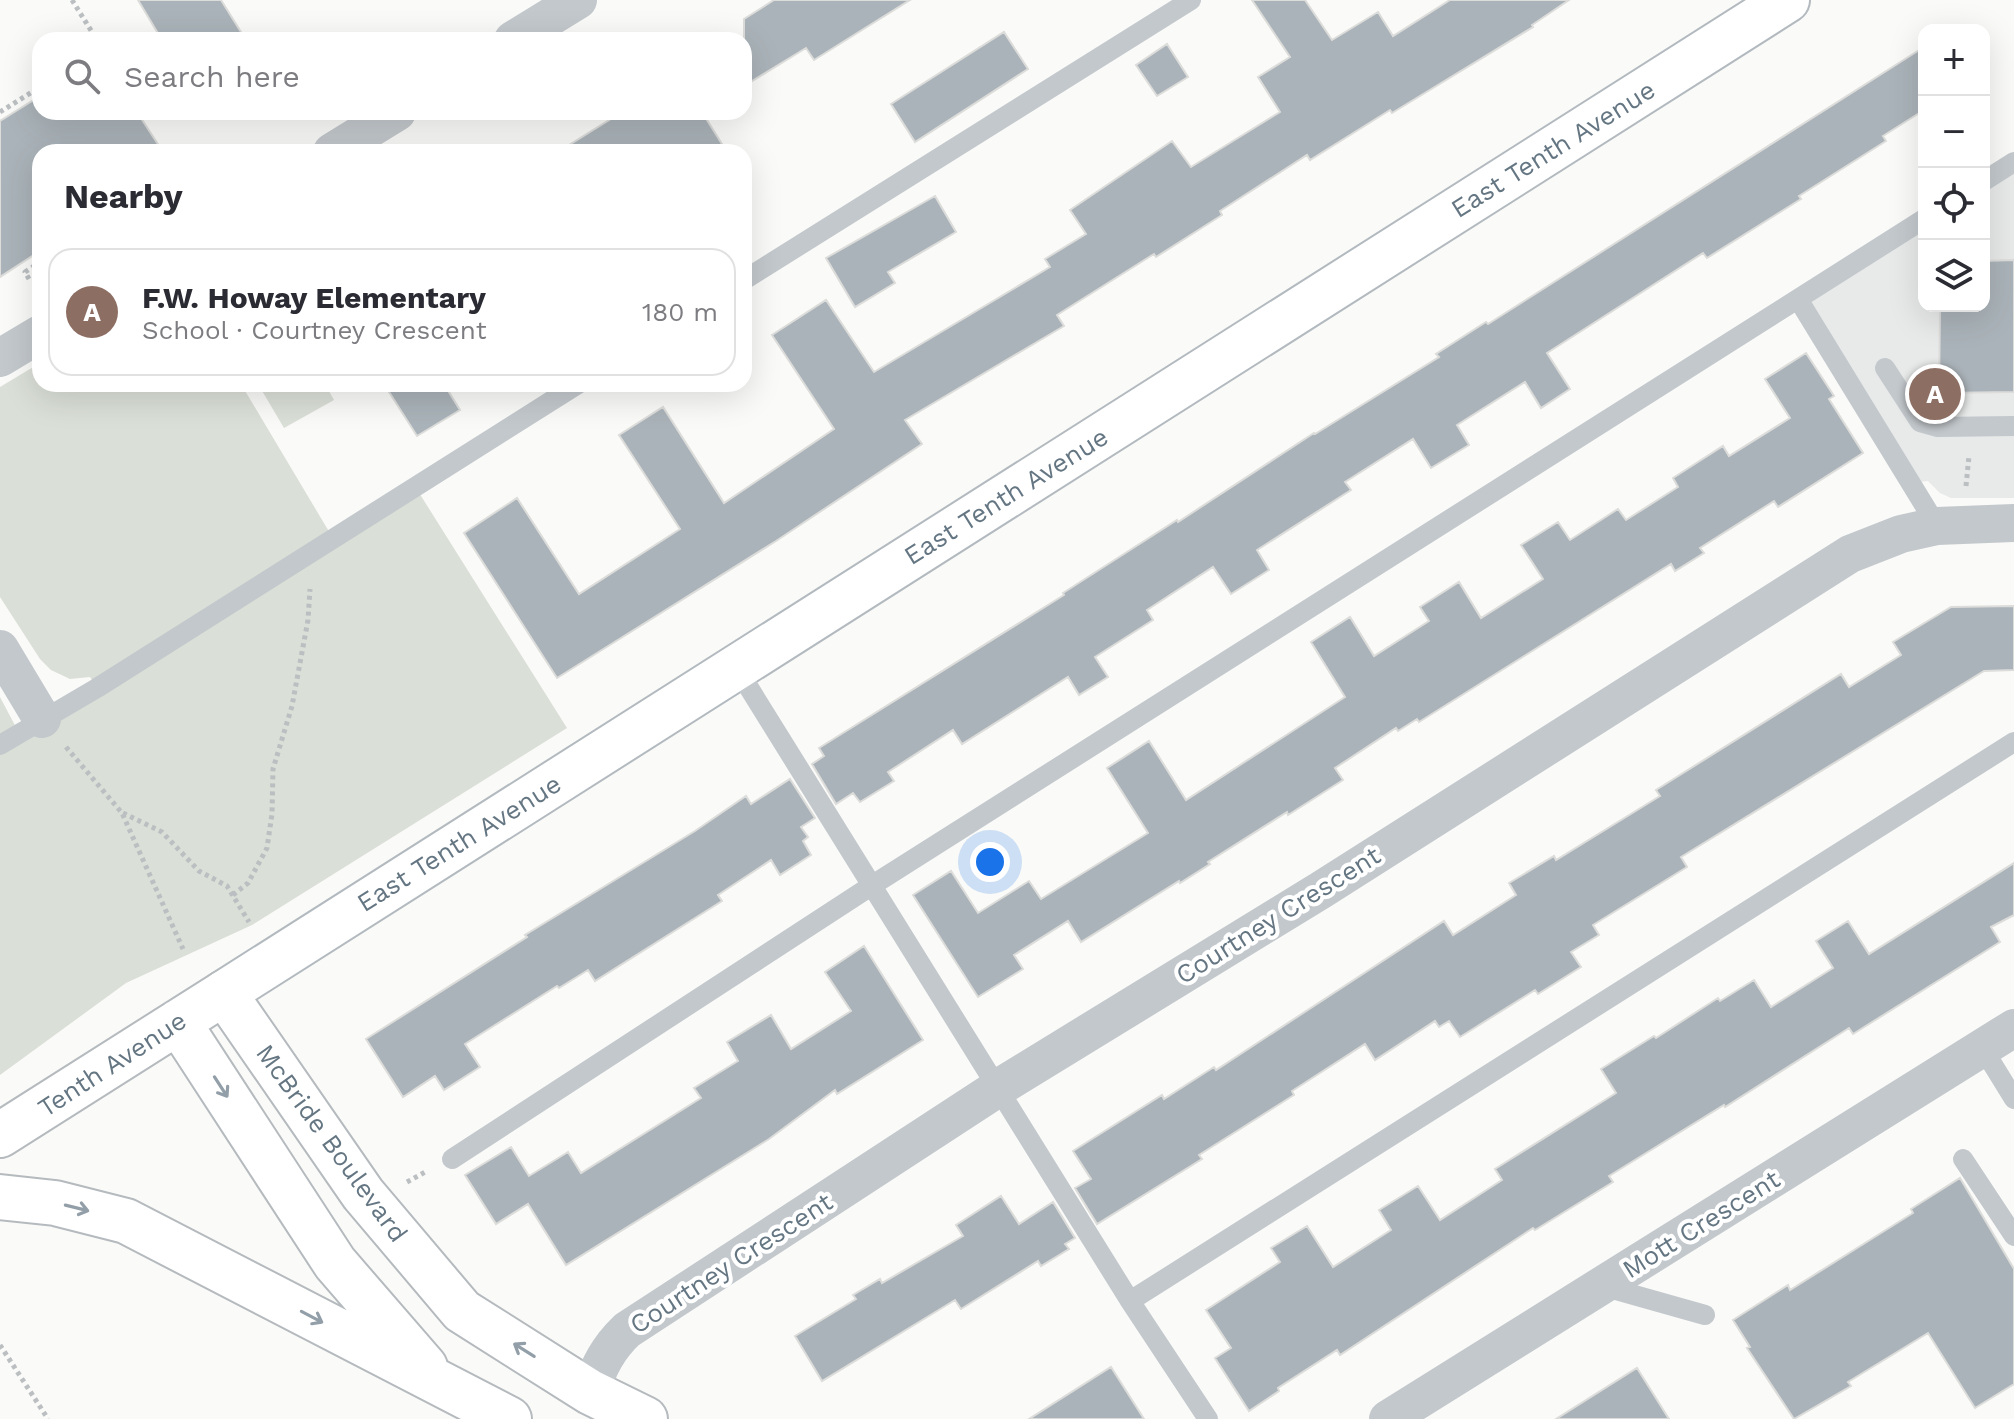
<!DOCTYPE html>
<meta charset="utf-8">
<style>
body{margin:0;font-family:"Work Sans",sans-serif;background:#f2f2f3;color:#2b2b33}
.controls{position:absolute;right:24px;top:24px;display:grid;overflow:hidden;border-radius:16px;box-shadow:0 8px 32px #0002}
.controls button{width:72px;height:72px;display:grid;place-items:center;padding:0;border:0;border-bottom:2px solid #e1e1e2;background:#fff;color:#2b2b33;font:40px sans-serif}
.you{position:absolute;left:990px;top:862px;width:28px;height:28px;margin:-20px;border:6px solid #fff;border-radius:50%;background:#1a73e8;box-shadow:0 0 0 12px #1a73e833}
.badge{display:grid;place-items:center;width:52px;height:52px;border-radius:50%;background:#e4572e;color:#fff;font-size:26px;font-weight:700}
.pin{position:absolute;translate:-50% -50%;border:4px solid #fff;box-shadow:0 2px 8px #0006}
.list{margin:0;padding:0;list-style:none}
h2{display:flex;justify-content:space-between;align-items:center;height:104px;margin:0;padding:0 32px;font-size:34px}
h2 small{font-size:26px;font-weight:400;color:#7c7c81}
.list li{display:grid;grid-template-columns:52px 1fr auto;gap:24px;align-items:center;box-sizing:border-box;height:128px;margin:0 16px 16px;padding:0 16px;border:2px solid #e1e1e2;border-radius:24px}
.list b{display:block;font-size:30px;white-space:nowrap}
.list p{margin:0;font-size:26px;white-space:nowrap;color:#7c7c81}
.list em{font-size:26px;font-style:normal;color:#7c7c81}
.icon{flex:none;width:44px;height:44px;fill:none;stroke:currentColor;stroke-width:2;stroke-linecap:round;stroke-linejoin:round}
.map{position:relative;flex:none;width:2014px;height:1419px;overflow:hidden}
.search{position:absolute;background:#fff;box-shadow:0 8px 32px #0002;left:32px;top:32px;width:720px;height:88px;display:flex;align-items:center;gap:20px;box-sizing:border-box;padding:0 28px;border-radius:24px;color:#7c7c81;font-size:30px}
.panel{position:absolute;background:#fff;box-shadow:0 8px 32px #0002;left:32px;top:144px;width:720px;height:248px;border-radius:24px}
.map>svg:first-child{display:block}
.built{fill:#e8e9e9}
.green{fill:#dadfd7}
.building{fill:#aab3b9;stroke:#dcdcda;stroke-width:2}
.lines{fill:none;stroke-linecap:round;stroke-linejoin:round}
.secondary-casing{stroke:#b3babf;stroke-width:48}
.primary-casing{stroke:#b5babe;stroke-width:48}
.path{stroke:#bbbfc2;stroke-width:5;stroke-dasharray:4 4;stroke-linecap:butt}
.service{stroke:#c3c8cc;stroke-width:20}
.minor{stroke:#c3c8cc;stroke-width:38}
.secondary{stroke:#fff;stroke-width:44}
.primary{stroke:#fff;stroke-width:44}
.oneway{stroke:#939fa8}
.labels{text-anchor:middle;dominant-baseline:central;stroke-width:8;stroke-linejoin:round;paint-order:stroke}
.street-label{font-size:26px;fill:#657683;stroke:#fff}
</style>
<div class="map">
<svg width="2014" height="1419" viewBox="0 0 2014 1419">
<rect width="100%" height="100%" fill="#fafaf8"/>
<path class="built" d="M 2014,162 L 2014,498 L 1951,498 L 1940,493 L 1928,481 L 1910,483 L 1798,299 L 1924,219 L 1924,306 L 1984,306 L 1984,181 Z"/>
<path class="green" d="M 40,363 L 40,384 L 241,384 L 334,540 L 416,488 L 567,728 L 252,925 L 126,983 L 0,1075 L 0,697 L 19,733 L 97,688 L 90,677 L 70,679 L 51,670 L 40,659 L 0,597 L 0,387 Z
M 258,384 L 325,384 L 334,400 L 284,428 Z"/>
<path class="building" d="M 138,0 L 221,0 L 246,40 L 162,40 Z
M 774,0 L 910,0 L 814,60 L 806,48 L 744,86 L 744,19 Z
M 1252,0 L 1305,0 L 1332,40 L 1378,12 L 1393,36 L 1450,0 L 1569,0 L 1532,25 L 1533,27 L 1392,113 L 1390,110 L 1310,160 L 1307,155 L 1220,211 L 1222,215 L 1156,257 L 1154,254 L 1057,315 L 1064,326 L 905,420 L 922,444 L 776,541 L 557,678 L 464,533 L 517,498 L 579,594 L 680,529 L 619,435 L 663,407 L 724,503 L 834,429 L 772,335 L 826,300 L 874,372 L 1050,267 L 1045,259 L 1086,234 L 1070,210 L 1172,141 L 1191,167 L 1280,112 L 1258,77 L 1290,57 Z
M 1004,32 L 1028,69 L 915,142 L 891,104 Z
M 1167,44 L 1188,77 L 1157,96 L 1136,65 Z
M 1924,47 L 1924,110 L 1883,136 L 1886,141 L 1799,196 L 1801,199 L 1707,258 L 1703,253 L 1547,353 L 1570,389 L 1541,408 L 1525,382 L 1457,425 L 1469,445 L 1431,468 L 1413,439 L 1345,482 L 1351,490 L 1257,550 L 1269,570 L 1231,594 L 1213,567 L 1147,610 L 1153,620 L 1095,657 L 1108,677 L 1079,695 L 1068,677 L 962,744 L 953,730 L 888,772 L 894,781 L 860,802 L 853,793 L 836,804 L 812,764 L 824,756 L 819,748 L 1064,595 L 1063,593 L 1177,520 L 1178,522 L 1314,433 L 1315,434 L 1439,357 L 1436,354 L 1486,322 L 1488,324 Z
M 40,96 L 40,112 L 137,112 L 163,152 L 40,152 L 40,251 L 0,277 L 0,121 Z
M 622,112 L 702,112 L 727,152 L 558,152 Z
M 935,196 L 956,232 L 888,272 L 895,283 L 855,307 L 826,258 Z
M 2014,260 L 2014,392 L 1939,393 L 1940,306 L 1984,306 L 1984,261 Z
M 1806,353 L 1834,396 L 1829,399 L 1863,453 L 1778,507 L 1774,501 L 1700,548 L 1704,553 L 1675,571 L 1671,564 L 1419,722 L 1417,719 L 1398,731 L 1396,728 L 1335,768 L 1343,780 L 1288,815 L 1287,812 L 1208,862 L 1210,864 L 1180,883 L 1179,881 L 1081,942 L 1068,921 L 1014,955 L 1023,969 L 978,997 L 913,895 L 951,871 L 978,913 L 1029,881 L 1041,899 L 1148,833 L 1107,768 L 1149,741 L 1186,800 L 1345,697 L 1311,642 L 1350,617 L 1374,656 L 1429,621 L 1420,607 L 1459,582 L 1481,618 L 1543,579 L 1521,545 L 1558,522 L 1570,540 L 1618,509 L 1626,520 L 1678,487 L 1673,478 L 1723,446 L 1729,456 L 1790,418 L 1765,379 Z
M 384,384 L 444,384 L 460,410 L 417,436 Z
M 2014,606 L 2014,670 L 1984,671 L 1681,857 L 1687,867 L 1593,925 L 1599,935 L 1571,952 L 1581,967 L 1538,994 L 1535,990 L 1460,1037 L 1449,1021 L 1439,1027 L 1435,1021 L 1375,1060 L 1365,1044 L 1292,1091 L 1294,1095 L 1199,1155 L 1202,1159 L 1097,1224 L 1075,1188 L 1091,1179 L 1073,1151 L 1162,1095 L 1164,1099 L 1214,1067 L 1216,1070 L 1444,921 L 1453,935 L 1516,895 L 1509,883 L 1554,856 L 1556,860 L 1660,796 L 1656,790 L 1841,674 L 1849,687 L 1901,655 L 1893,642 L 1951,607 Z
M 790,779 L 815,818 L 801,827 L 808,837 L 803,841 L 811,855 L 780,875 L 771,860 L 718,895 L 722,901 L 595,981 L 588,970 L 559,988 L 557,986 L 465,1044 L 480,1067 L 444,1090 L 435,1076 L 403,1097 L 366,1039 L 527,937 L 525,935 L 695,831 L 746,796 L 751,804 Z
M 2014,863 L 2014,915 L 1991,927 L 2000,942 L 1853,1034 L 1849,1028 L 1725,1107 L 1724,1105 L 1609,1176 L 1613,1182 L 1535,1230 L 1533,1228 L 1340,1355 L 1337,1350 L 1278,1388 L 1279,1391 L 1249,1411 L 1215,1358 L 1231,1348 L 1206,1310 L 1280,1262 L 1271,1248 L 1307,1226 L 1333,1267 L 1391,1230 L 1379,1210 L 1418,1186 L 1440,1220 L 1502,1180 L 1495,1169 L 1616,1093 L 1601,1069 L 1654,1036 L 1656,1038 L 1718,998 L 1720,1001 L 1754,980 L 1771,1007 L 1833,968 L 1816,941 L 1848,921 L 1869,954 Z
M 864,946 L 923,1040 L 837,1094 L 835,1090 L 769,1139 L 566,1265 L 528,1204 L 496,1224 L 465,1175 L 511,1147 L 529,1176 L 568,1152 L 581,1173 L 701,1098 L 694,1088 L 738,1061 L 727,1042 L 771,1015 L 791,1049 L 851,1011 L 825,972 Z
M 1960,1178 L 2014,1269 L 2014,1384 L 1975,1408 L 1928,1333 L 1848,1382 L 1851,1386 L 1794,1419 L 1747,1348 L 1750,1347 L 1733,1320 L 1788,1285 L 1790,1290 L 1913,1213 L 1911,1209 Z
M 1001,1196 L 1019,1224 L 1053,1202 L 1075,1238 L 1065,1244 L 1069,1249 L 1041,1266 L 1038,1261 L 961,1309 L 955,1300 L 822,1381 L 795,1336 L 856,1299 L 853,1295 L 880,1279 L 882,1283 L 963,1236 L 956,1225 Z
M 1111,1367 L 1144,1419 L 1029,1419 Z
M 1637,1368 L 1669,1419 L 1556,1419 Z"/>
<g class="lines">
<g class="secondary-casing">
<path id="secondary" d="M 224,993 L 1787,0"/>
</g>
<g class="primary-casing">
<path id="primary" d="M 178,1022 L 335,1263 L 425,1367
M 0,1135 L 224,993 L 363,1194 L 462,1311 L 590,1392 L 645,1419
M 0,1197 L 55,1203 L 126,1221 L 509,1419"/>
</g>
<path class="path" d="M 72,0 L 97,40
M 0,112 L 40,87
M 29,279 L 25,272 L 40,262
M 1966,486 L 1969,456
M 66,747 L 122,813 L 183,949
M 123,813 L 162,832 L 199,871 L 227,886 L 249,922
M 233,895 L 248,883 L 267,848 L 272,814 L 273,769 L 292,706 L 308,620 L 310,589
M 407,1182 L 427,1171
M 0,1345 L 48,1419"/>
<path class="service" d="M 1984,181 L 2014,162
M 744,280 L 1191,0
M 1798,299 L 1937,526
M 1885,368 L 1920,422 L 1938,427 L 2014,426
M 736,667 L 1130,1301 L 1208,1419
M 0,745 L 97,688 L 578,384
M 1982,1047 L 2014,1099
M 452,1159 L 871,886 L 1924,219
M 1963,1159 L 2014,1236
M 1602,1286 L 1705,1315
M 1130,1301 L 2014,742"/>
<path class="minor" d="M 513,40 L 578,0
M 332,152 L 397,112
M 0,358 L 40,334
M 0,649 L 42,719
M 590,1392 C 599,1366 608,1348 627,1330 L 998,1088 L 1321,890 L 1850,554 L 1901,534 L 1937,526 L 2014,523
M 1388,1419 L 2014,1028"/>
<use href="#secondary" class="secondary"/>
<use href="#primary" class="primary"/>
</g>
<defs><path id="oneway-shaft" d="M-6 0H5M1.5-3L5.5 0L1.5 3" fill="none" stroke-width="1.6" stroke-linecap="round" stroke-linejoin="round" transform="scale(2)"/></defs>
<g class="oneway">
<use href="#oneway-shaft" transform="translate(221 1087) rotate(57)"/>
<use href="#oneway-shaft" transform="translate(77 1208) rotate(14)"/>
<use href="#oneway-shaft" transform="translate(312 1317) rotate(28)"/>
<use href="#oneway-shaft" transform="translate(524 1350) rotate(-148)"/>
</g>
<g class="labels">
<g class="street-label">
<text transform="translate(1553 149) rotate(-32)">East Tenth Avenue</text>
<text transform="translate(1006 496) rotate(-32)">East Tenth Avenue</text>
<text transform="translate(459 843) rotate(-32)">East Tenth Avenue</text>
<text transform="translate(1278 915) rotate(-32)">Courtney Crescent</text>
<text transform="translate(112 1064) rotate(-33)">Tenth Avenue</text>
<text transform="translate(332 1143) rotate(54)">McBride Boulevard</text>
<text transform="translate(1701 1224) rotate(-32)">Mott Crescent</text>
<text transform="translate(731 1263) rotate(-33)">Courtney Crescent</text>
</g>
</g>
</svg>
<div class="controls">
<button>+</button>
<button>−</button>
<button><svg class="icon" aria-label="locate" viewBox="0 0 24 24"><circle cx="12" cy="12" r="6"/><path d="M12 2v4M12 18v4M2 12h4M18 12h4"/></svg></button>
<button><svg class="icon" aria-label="layers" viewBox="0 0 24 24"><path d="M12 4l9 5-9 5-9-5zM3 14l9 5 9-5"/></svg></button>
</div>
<div class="you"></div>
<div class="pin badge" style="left:1935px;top:394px;background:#8d6e63">A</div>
<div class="search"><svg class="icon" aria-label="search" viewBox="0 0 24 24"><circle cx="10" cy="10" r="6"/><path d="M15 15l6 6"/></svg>Search here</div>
<section class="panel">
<h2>Nearby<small></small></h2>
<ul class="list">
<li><span class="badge" style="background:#8d6e63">A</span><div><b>F.W. Howay Elementary</b><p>School · Courtney Crescent</p></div><em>180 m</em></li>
</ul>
</section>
</div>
